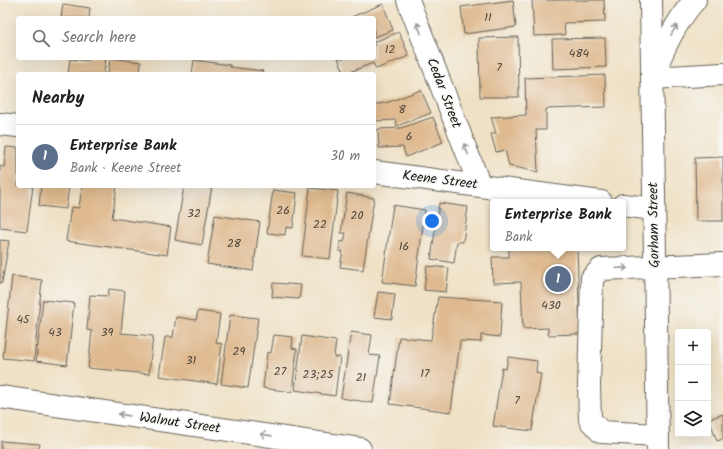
<!DOCTYPE html>
<meta charset="utf-8">
<style>
body{margin:0;font-family:Kalam,sans-serif;background:#f2f2f2;color:#202124}
.controls{position:absolute;right:12px;bottom:12px;display:grid;overflow:hidden;border-radius:4px;box-shadow:0 4px 16px #0002}
.controls button{width:36px;height:36px;display:grid;place-items:center;padding:0;border:0;border-bottom:1px solid #e0e0e0;background:#fff;color:#202124;font:20px sans-serif}
.you{position:absolute;left:432px;top:221px;width:14px;height:14px;margin:-10px;border:3px solid #fff;border-radius:50%;background:#1a73e8;box-shadow:0 0 0 6px #1a73e833}
.badge{display:grid;place-items:center;width:26px;height:26px;border-radius:50%;background:#b45309;color:#fff;font-size:13px;font-weight:700}
.pin{position:absolute;translate:-50% -50%;border:2px solid #fff;box-shadow:0 1px 4px #0006}
.popup{position:absolute;left:490px;top:199px;width:136px;height:52px;box-sizing:border-box;display:grid;place-content:center;border-radius:4px;background:#fff;filter:drop-shadow(0 1px 3px #0005);font-size:13px;white-space:nowrap;color:#757577}
.popup b{font-size:15px;color:#202124}
.popup::after{content:'';position:absolute;left:50%;top:100%;margin-left:-8px;border:8px solid transparent;border-top-color:#fff}
.list{margin:0;padding:0;list-style:none}
h2{display:flex;justify-content:space-between;align-items:center;height:52px;margin:0;padding:0 16px;font-size:17px}
h2 small{font-size:13px;font-weight:400;color:#757577}
.list li{display:grid;grid-template-columns:26px 1fr auto;gap:12px;align-items:center;box-sizing:border-box;height:64px;padding:0 16px;border-top:1px solid #e0e0e0}
.list b{display:block;font-size:15px;white-space:nowrap}
.list p{margin:0;font-size:13px;white-space:nowrap;color:#757577}
.list em{font-size:13px;font-style:normal;color:#757577}
.icon{flex:none;width:22px;height:22px;fill:none;stroke:currentColor;stroke-width:2;stroke-linecap:round;stroke-linejoin:round}
.map{position:relative;flex:none;width:723px;height:449px;overflow:hidden}
.search{position:absolute;background:#fff;box-shadow:0 4px 16px #0002;left:16px;top:16px;width:360px;height:44px;display:flex;align-items:center;gap:10px;box-sizing:border-box;padding:0 14px;border-radius:4px;color:#757577;font-size:15px}
.panel{position:absolute;background:#fff;box-shadow:0 4px 16px #0002;left:16px;top:72px;width:360px;height:116px;border-radius:4px}
.map>svg:first-child{display:block}
.building{fill:#dfba90}
.lines{fill:none;stroke-linecap:round;stroke-linejoin:round}
.minor-casing{stroke:#666157;stroke-width:24}
.major-casing{stroke:#666157;stroke-width:24}
.highway-casing{stroke:#666157;stroke-width:24}
.minor{stroke:#fff;stroke-width:22}
.major{stroke:#fff;stroke-width:22}
.highway{stroke:#fff;stroke-width:22}
.oneway{stroke:#999}
.labels{text-anchor:middle;dominant-baseline:central;stroke-width:3;stroke-linejoin:round;paint-order:stroke}
.number-label{font-size:12px;fill:#4d4439}
.street-label{font-size:14px;fill:#1c1c1c;stroke:#f6f6f2}
</style>
<div class="map">
<svg width="723" height="449" viewBox="0 0 723 449">
<rect width="100%" height="100%" fill="#f6f6f2"/>
<filter id="ink" filterUnits="userSpaceOnUse"><feTurbulence type="fractalNoise" baseFrequency=".025" numOctaves="2"/><feDisplacementMap in="SourceGraphic" scale="8" xChannelSelector="R" yChannelSelector="G"/><feConvolveMatrix kernelMatrix="1 2 1 2 8 2 1 2 1" color-interpolation-filters="sRGB"/></filter>
<filter id="wash" filterUnits="userSpaceOnUse"><feTurbulence type="fractalNoise" baseFrequency=".012" numOctaves="4" result="noise"/><feDisplacementMap in="SourceGraphic" scale="16" xChannelSelector="R" yChannelSelector="G"/><feGaussianBlur stdDeviation="0.9" result="paint"/><feColorMatrix in="noise" values="0 0 0 0 0 0 0 0 0 0 0 0 0 0 0 0 0 1.4 0 .05"/><feComposite in="paint" operator="in"/></filter>
<g filter="url(#wash)">
<rect width="100%" height="100%" fill="#efe1c5"/>
<g id="blocks">
<path class="building" d="M 513,0 L 516,27 L 464,34 L 461,7 Z
M 532,0 L 604,0 L 605,22 L 564,23 L 565,35 L 534,36 Z
M 63,4 L 90,8 L 89,18 L 61,18 Z
M 383,4 L 393,30 L 374,37 L 374,18 L 349,18 Z
M 399,32 L 409,56 L 376,69 L 373,63 L 345,74 L 338,58 L 374,58 L 374,42 Z
M 518,37 L 519,97 L 480,97 L 479,38 Z
M 605,38 L 606,67 L 553,69 L 552,39 Z
M 88,58 L 106,58 L 104,74 L 68,74 L 70,59 L 88,61 Z
M 110,58 L 141,62 L 140,74 L 108,74 Z
M 194,60 L 230,65 L 230,67 L 263,71 L 262,74 L 192,74 Z
M 605,75 L 606,107 L 546,109 L 546,130 L 536,130 L 538,172 L 509,166 L 505,150 L 496,152 L 491,134 L 496,133 L 491,117 L 526,115 L 525,78 Z
M 421,90 L 431,113 L 397,126 L 395,120 L 374,121 L 374,105 L 389,102 Z
M 433,117 L 443,142 L 406,157 L 403,147 L 379,148 L 378,129 L 401,128 Z
M 6,147 L 18,148 L 18,186 L 33,186 L 27,231 L 0,228 L 0,166 L 4,167 Z
M 723,157 L 723,221 L 696,221 L 695,158 Z
M 41,186 L 69,186 L 66,209 L 39,206 Z
M 82,186 L 117,186 L 112,218 L 171,227 L 167,255 L 66,241 L 71,207 L 79,208 Z
M 184,186 L 212,186 L 202,245 L 175,240 Z
M 310,188 L 338,191 L 330,259 L 302,256 Z
M 273,190 L 297,193 L 293,228 L 286,227 L 285,235 L 267,233 Z
M 347,193 L 374,198 L 363,270 L 340,267 L 343,251 L 339,251 L 340,241 L 344,242 L 346,233 L 341,233 Z
M 439,203 L 468,207 L 463,242 L 457,242 L 454,263 L 431,259 Z
M 393,205 L 425,210 L 415,286 L 382,282 Z
M 215,215 L 260,222 L 253,271 L 207,264 Z
M 0,240 L 9,241 L 2,283 L 0,283 Z
M 509,248 L 577,248 L 580,334 L 548,335 L 548,328 L 523,329 L 521,282 L 493,283 L 492,257 L 509,257 Z
M 427,266 L 449,268 L 446,292 L 424,290 Z
M 12,276 L 42,280 L 34,361 L 3,358 Z
M 273,283 L 301,285 L 299,299 L 272,297 Z
M 109,289 L 125,291 L 121,333 L 153,336 L 149,374 L 88,368 L 92,331 L 87,330 L 90,295 L 108,296 Z
M 378,292 L 395,294 L 392,319 L 374,317 Z
M 438,297 L 502,301 L 500,337 L 481,335 L 481,342 L 460,341 L 451,412 L 390,404 L 399,337 L 431,340 Z
M 43,300 L 74,303 L 67,365 L 36,361 Z
M 198,311 L 220,314 L 216,343 L 222,344 L 217,384 L 159,376 L 165,337 L 173,337 L 176,317 L 196,320 Z
M 230,315 L 258,318 L 248,388 L 221,384 Z
M 351,332 L 372,335 L 369,355 L 380,356 L 373,403 L 341,398 Z
M 274,335 L 293,337 L 292,348 L 297,349 L 292,392 L 263,388 L 267,352 L 271,353 Z
M 302,336 L 336,341 L 334,357 L 340,357 L 335,396 L 295,390 Z
M 508,357 L 537,361 L 536,373 L 541,374 L 532,431 L 493,426 L 502,368 L 506,369 Z
M 723,414 L 723,439 L 717,441 L 709,419 Z
M 1,441 L 40,444 L 39,449 L 1,449 Z"/>
</g>
</g>
<g filter="url(#ink)">
<use href="#blocks" fill-opacity="0" stroke="#666157" stroke-width="1"/>
<g class="lines">
<g class="minor-casing">
<path id="minor" d="M 408,0 L 480,186
M 652,78 L 723,74
M 0,124 L 18,126
M 374,172 L 601,202
M 623,205 L 653,209
M 0,397 L 360,449
M 658,435 L 601,432 L 590,420 L 589,385 L 592,278 L 601,269 L 723,264"/>
</g>
<g class="major-casing">
<path id="major" d="M 651,0 L 658,449"/>
</g>
<g class="highway-casing">
<path id="highway" d="M 652,78 C 662,51 675,22 695,0"/>
</g>
<use href="#minor" class="minor"/>
<use href="#major" class="major"/>
<use href="#highway" class="highway"/>
</g>
<defs><path id="oneway-shaft" d="M-6 0H5M1.5-3L5.5 0L1.5 3" fill="none" stroke-width="1.6" stroke-linecap="round" stroke-linejoin="round"/></defs>
<g class="oneway">
<use href="#oneway-shaft" transform="translate(419 28) rotate(-111)"/>
<use href="#oneway-shaft" transform="translate(674 30) rotate(-59)"/>
<use href="#oneway-shaft" transform="translate(466 149) rotate(-111)"/>
<use href="#oneway-shaft" transform="translate(622 268) rotate(-2)"/>
<use href="#oneway-shaft" transform="translate(124 415) rotate(-172)"/>
<use href="#oneway-shaft" transform="translate(266 435) rotate(-172)"/>
</g>
</g>
<g class="labels">
<g class="number-label">
<text x="488" y="17">11</text>
<text x="390" y="49">12</text>
<text x="579" y="53">484</text>
<text x="499" y="67">7</text>
<text x="402" y="109">8</text>
<text x="409" y="136">6</text>
<text x="283" y="210">26</text>
<text x="194" y="213">32</text>
<text x="357" y="215">20</text>
<text x="320" y="224">22</text>
<text x="234" y="243">28</text>
<text x="404" y="246">16</text>
<text x="551" y="305">430</text>
<text x="23" y="319">45</text>
<text x="55" y="332">43</text>
<text x="107" y="332">39</text>
<text x="239" y="351">29</text>
<text x="191" y="360">31</text>
<text x="280" y="371">27</text>
<text x="425" y="373">17</text>
<text x="318" y="374">23;25</text>
<text x="361" y="377">21</text>
<text x="517" y="400">7</text>
</g>
<g class="street-label">
<text transform="translate(444 93) rotate(69)">Cedar Street</text>
<text transform="translate(440 180) rotate(7)">Keene Street</text>
<text transform="translate(654 225) rotate(-91)">Gorham Street</text>
<text transform="translate(180 423) rotate(8)">Walnut Street</text>
</g>
</g>
</svg>
<div class="controls">
<button>+</button>
<button>−</button>
<button><svg class="icon" aria-label="layers" viewBox="0 0 24 24"><path d="M12 4l9 5-9 5-9-5zM3 14l9 5 9-5"/></svg></button>
</div>
<div class="you"></div>
<div class="pin badge" style="left:558px;top:279px;background:#5c6f8a">1</div>
<div class="popup"><b>Enterprise Bank</b>Bank</div>
<div class="search"><svg class="icon" aria-label="search" viewBox="0 0 24 24"><circle cx="10" cy="10" r="6"/><path d="M15 15l6 6"/></svg>Search here</div>
<section class="panel">
<h2>Nearby<small></small></h2>
<ul class="list">
<li><span class="badge" style="background:#5c6f8a">1</span><div><b>Enterprise Bank</b><p>Bank · Keene Street</p></div><em>30 m</em></li>
</ul>
</section>
</div>
